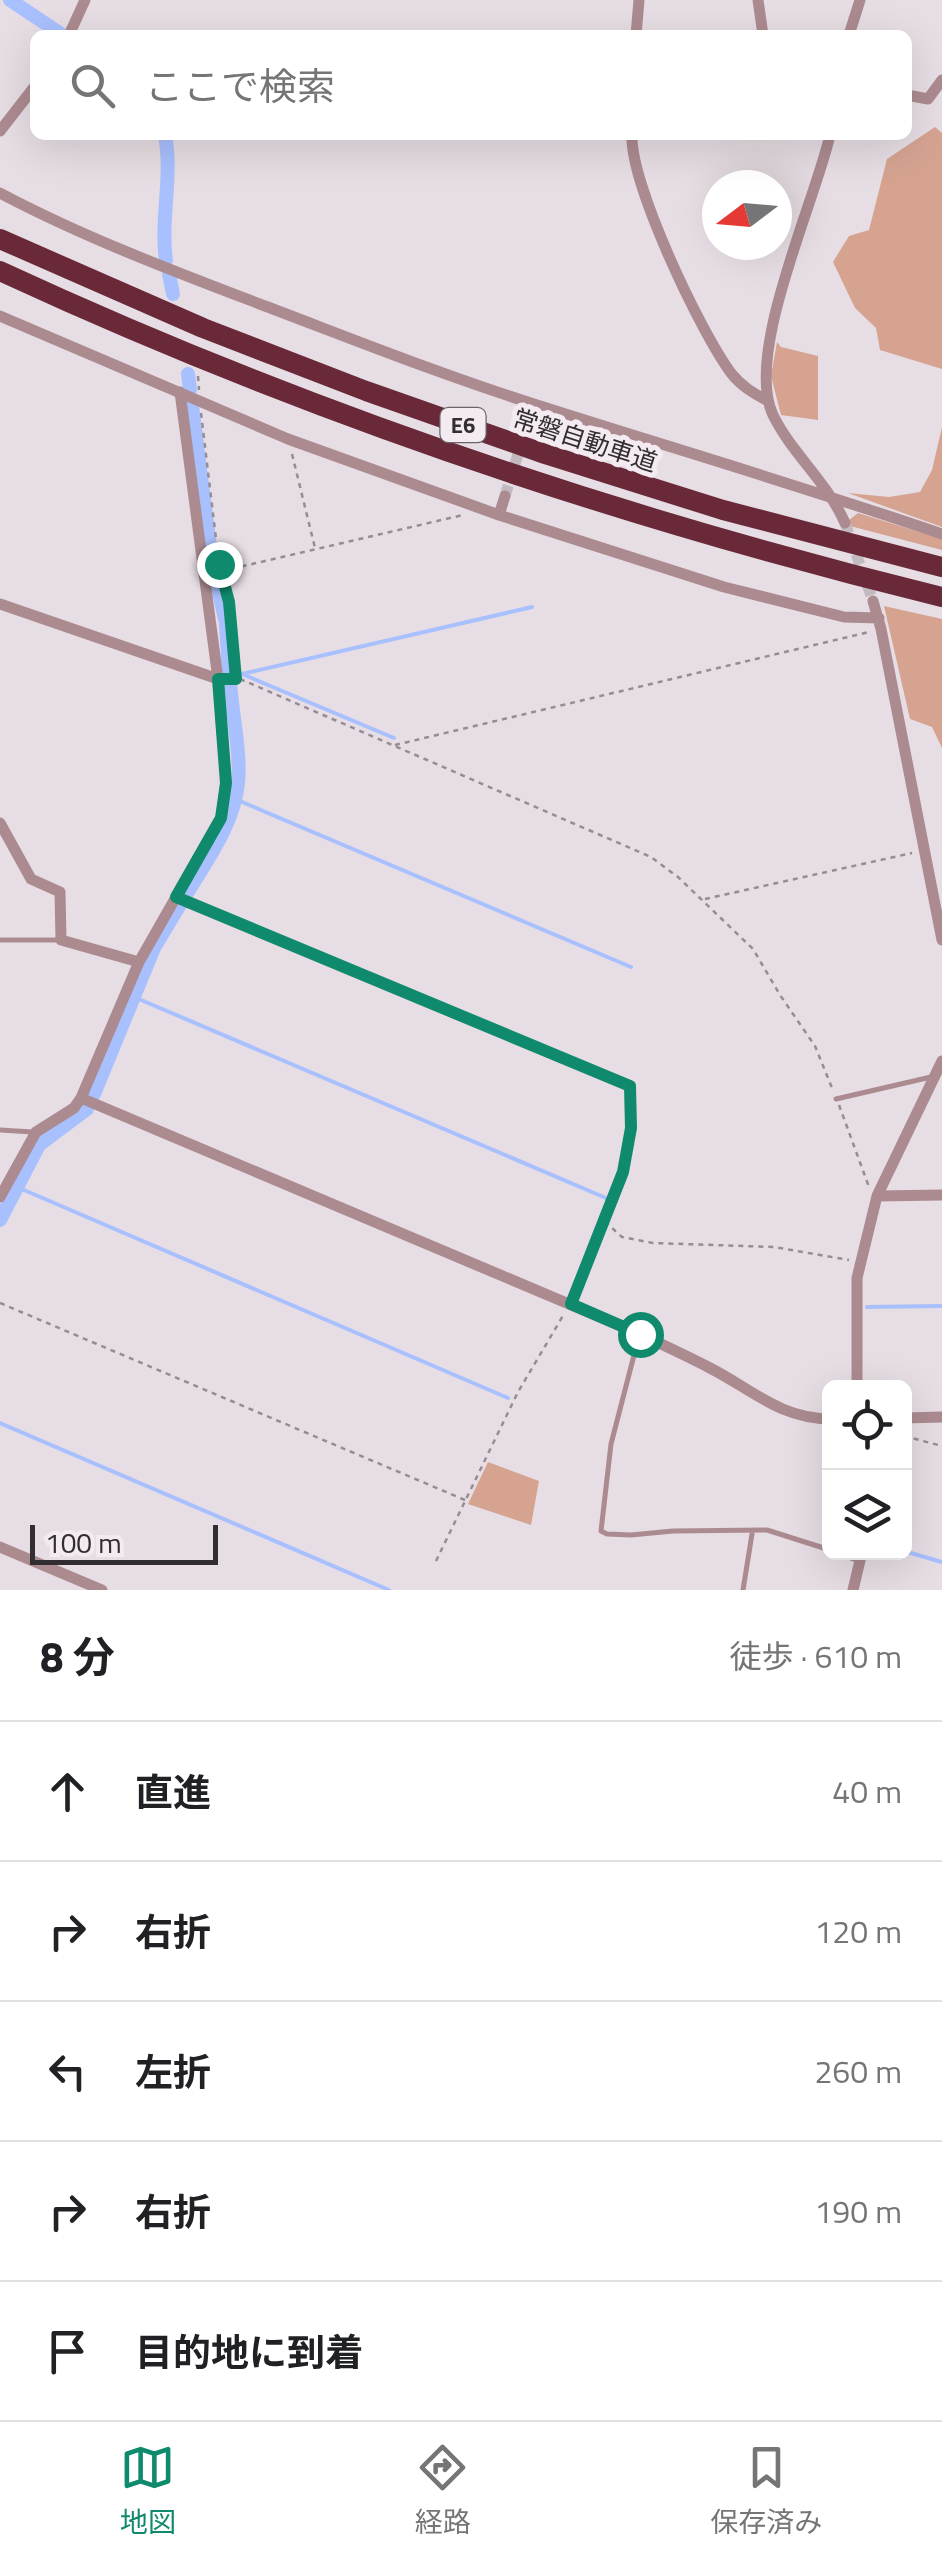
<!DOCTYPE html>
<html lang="ja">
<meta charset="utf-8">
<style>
body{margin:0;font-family:"Titillium Web","Noto Sans JP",sans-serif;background:#f6f6f6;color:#202124}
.controls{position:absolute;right:30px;bottom:30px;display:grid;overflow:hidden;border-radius:15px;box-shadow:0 10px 40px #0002}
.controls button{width:90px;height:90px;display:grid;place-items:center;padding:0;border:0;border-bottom:2px solid #e0e0e0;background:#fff;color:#202124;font:50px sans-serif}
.compass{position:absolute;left:702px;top:170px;width:90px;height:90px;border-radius:50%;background:#fff;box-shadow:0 10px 40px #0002;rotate:254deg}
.scale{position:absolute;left:30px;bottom:25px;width:188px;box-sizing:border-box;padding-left:10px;border:5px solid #312d30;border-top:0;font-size:28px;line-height:35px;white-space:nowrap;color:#312d30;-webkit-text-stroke:8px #f4eaf1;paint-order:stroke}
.stop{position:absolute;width:30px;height:30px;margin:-22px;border:8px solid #108a6c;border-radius:50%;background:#fff}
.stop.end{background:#108a6c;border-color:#fff;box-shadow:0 2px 10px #0008}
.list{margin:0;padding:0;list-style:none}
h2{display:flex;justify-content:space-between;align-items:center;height:130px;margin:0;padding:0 40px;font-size:42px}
h2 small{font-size:32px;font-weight:400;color:#757577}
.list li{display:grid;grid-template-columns:65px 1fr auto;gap:30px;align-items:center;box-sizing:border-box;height:140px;padding:0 40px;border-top:2px solid #e0e0e0}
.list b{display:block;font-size:38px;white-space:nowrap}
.list em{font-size:32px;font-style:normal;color:#757577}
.icon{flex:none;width:55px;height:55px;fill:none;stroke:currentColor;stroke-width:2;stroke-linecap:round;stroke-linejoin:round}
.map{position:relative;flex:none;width:942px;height:1590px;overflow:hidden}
.search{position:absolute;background:#fff;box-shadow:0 10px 40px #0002;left:30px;right:30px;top:30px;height:110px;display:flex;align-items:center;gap:25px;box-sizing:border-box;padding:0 35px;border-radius:15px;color:#757577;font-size:38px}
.sheet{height:830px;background:#fff}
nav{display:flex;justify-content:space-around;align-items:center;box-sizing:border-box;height:140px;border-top:2px solid #e0e0e0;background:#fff;font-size:28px;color:#757577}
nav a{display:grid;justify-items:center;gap:5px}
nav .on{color:#108a6c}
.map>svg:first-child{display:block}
.green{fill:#d6a391}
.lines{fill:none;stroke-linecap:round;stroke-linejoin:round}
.stream{stroke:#a9c0fe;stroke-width:4}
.canal{stroke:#a9c0fe;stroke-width:14}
.minor-tunnel{stroke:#c3bac0;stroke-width:11;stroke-dasharray:11 5.5;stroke-linecap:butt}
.path{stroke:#958d93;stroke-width:2.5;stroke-dasharray:5 5;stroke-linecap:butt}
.service{stroke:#ac8b90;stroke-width:5}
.minor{stroke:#ac8b90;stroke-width:11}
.motorway{stroke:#692939;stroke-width:20}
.route{stroke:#108a6c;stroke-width:12}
.labels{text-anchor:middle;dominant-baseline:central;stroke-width:10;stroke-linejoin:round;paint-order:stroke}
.shield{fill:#f4eaf1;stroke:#6c666a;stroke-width:2.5}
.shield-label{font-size:22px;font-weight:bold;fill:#312d30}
.street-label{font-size:25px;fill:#312d30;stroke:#f4eaf1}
</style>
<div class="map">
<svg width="942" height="1590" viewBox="0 0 942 1590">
<rect width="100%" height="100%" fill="#e7dde4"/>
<path class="green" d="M 935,127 L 942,133 L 942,369 L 880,350 L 876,328 L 855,308 L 833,262 L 849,236 L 869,230 L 887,159 Z
M 777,342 L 781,347 L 818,356 L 818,420 L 781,415 L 771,376 Z
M 942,427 L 942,527 L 848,493 L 889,497 L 920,492 L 932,470 Z
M 858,513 L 942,539 L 942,550 L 850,526 L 849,520 Z
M 884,606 L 942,619 L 942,748 L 932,727 L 910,719 Z
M 488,1462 L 539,1481 L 531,1525 L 468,1504 Z"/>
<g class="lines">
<path class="stream" d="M 242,674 L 532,607
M 242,674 L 394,738
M 235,799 L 631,967
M 134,997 L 606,1198
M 17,1187 L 508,1398
M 867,1307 L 942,1306
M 0,1423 L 389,1590
M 904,1551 L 942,1562"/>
<path class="canal" d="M 10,0 L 61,34
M 165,135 C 173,177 160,219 166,260
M 169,274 L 173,294
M 188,374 L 190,390
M 192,406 L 212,563 L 226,623 L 229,675
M 186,895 C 207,860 234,824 238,783 C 241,751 232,714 230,682
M 94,1094 L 154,948 L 181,903
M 0,1220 L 39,1145 L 87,1109"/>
<path class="minor-tunnel" d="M 505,496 L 528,422
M 845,523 L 873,601"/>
<path class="path" d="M 198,376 L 199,390
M 201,413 L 219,564 L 229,602 L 236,677
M 292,454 L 315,548
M 222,571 L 463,515
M 230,679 L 240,679 L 651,857 L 678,877 L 753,949 L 780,995 L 815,1046 L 832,1088
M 395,745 L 869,632
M 705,899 L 912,853
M 187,902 L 630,1086 C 631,1139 623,1171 603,1220 L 622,1237 L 653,1243 L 774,1247 L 849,1260
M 839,1105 L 869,1187
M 575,1294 L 602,1222
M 0,1303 L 465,1500
M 904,1436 L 942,1446
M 436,1561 L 518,1392 L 564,1314"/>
<path class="service" d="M 0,940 L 58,940
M 836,1099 L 931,1077
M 0,1130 L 33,1132
M 639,1336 L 611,1444 L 601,1531 L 607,1534 L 631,1535 L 673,1531 L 767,1530 L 830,1550
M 836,1552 L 858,1561
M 743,1590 L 752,1534"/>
<path class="minor" d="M 758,0 L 763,35
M 69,35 L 85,0
M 636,35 L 639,0
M 849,35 L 860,0
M 907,95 L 928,99 L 942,80
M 0,131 L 35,86
M 632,135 C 630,184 700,331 731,373 C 741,386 753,393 768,401
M 830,135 C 815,202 744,354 773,415 C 792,454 826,480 845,523
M 0,193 C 85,238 176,272 265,306 C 355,340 445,376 537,405 C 672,448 808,488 942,534
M 0,316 L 288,439 L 499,515 L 724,587 L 844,617 L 879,618
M 528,422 L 533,404
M 499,515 L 505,496
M 873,601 L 881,629 L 942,940
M 0,604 L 218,679
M 0,823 L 31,879 L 60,892 L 61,940 L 139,962
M 81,1098 L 640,1334 C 663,1345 687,1356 710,1368 C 753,1390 779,1418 830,1419
M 877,1196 L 942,1195
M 0,1197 L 36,1132 L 74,1108 L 81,1098 L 139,962 L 221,818 L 226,783 L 218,679 L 180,392
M 857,1388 L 857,1278 L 877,1196 L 942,1061
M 904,1418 L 942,1417
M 0,1547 L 102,1590
M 853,1590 L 862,1552"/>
<path class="motorway" d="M 0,239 L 203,328 L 366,391 L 545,454 L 723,510 L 942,567
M 0,271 C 302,411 619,518 942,597"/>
</g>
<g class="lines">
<path class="route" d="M 219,564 L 229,602 L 236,679 L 218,679 L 226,783 L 221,818 L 176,897 L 630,1086 L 631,1128 L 623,1172 L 571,1304 L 640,1334"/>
</g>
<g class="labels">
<rect class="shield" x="440.5" y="408" width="45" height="34" rx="8"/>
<g class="shield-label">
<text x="463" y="425">E6</text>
</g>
<g class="street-label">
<text transform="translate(585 440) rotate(18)">常磐自動車道</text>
</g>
</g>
</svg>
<div class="controls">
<button><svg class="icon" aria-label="locate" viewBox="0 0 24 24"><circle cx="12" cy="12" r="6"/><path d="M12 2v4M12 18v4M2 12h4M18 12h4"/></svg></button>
<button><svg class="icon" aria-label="layers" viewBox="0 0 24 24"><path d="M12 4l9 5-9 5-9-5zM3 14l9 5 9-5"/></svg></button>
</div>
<svg class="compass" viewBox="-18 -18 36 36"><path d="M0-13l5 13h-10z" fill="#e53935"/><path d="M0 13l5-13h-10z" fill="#757577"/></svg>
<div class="scale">100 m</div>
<div class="stop" style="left:640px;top:1334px"></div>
<div class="stop end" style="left:219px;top:564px"></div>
<div class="search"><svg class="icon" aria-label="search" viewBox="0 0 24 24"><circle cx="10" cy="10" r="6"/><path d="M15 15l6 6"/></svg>ここで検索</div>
</div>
<section class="sheet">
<h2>8 分<small>徒歩 · 610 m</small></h2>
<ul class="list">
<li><svg class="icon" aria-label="ahead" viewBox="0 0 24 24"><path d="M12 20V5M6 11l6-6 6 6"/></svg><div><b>直進</b></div><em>40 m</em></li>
<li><svg class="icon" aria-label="right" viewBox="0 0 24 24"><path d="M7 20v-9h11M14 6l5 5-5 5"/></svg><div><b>右折</b></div><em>120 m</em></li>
<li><svg class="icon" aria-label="left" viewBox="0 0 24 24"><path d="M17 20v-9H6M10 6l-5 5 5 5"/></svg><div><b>左折</b></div><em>260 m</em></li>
<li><svg class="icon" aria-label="right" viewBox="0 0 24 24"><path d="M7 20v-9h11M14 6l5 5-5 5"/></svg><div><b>右折</b></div><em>190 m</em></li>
<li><svg class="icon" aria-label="arrive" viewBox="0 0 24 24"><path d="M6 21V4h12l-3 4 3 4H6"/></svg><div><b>目的地に到着</b></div></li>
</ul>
</section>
<nav>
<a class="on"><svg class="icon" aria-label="map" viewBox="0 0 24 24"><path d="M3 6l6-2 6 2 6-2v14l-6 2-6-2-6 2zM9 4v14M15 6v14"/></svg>地図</a>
<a><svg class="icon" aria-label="directions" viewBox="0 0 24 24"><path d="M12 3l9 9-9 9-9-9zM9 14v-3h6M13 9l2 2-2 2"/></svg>経路</a>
<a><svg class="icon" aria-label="saved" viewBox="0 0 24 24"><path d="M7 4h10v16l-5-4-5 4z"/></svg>保存済み</a>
</nav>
